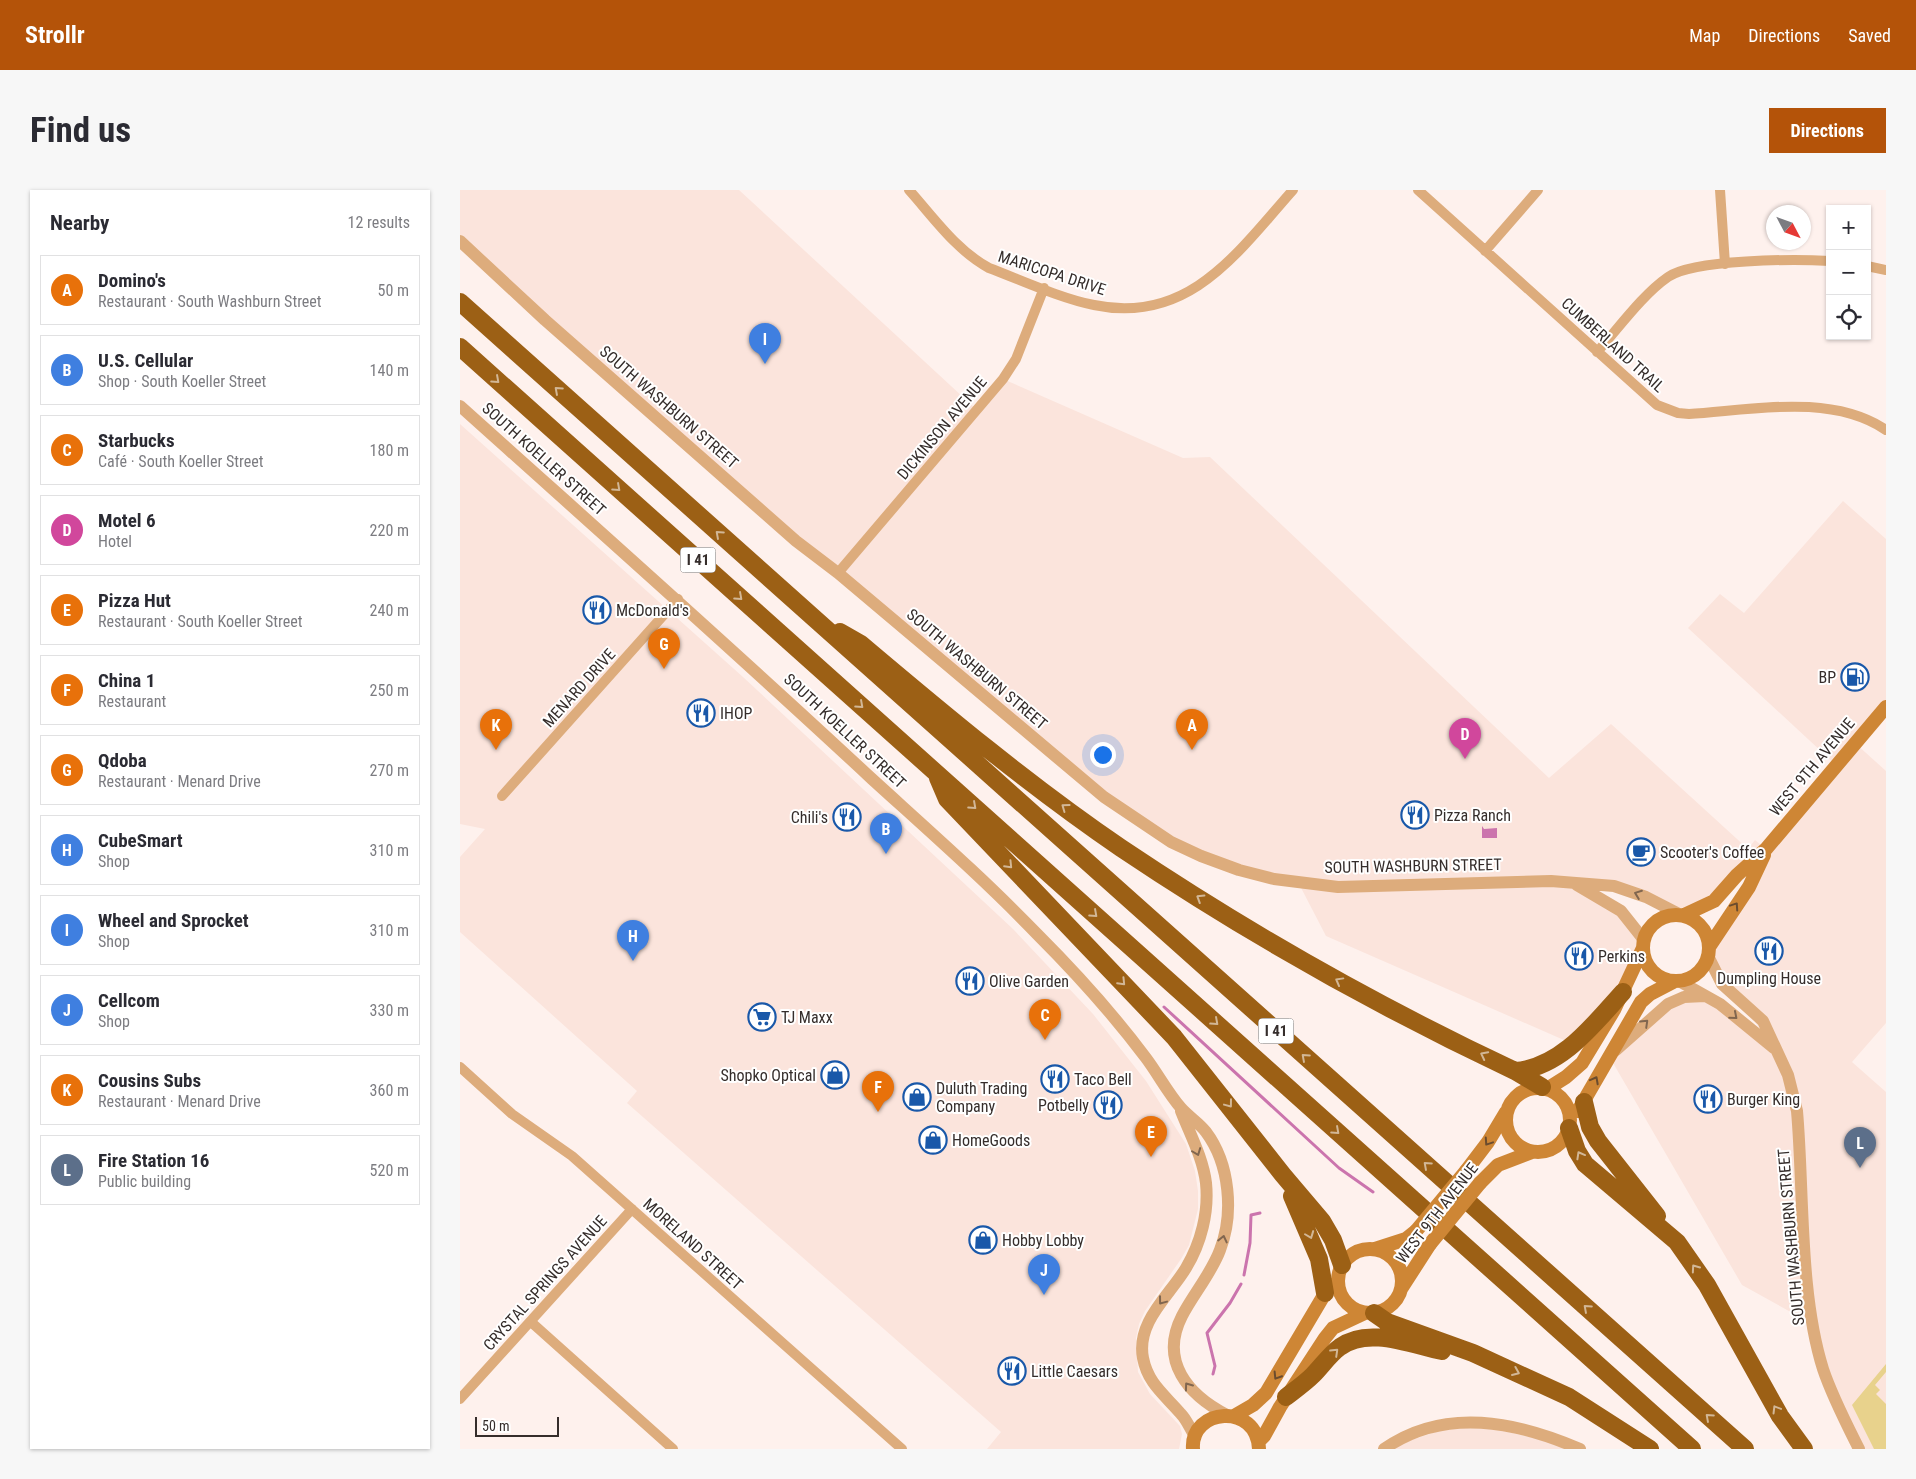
<!DOCTYPE html>
<meta charset="utf-8">
<style>
body{margin:0;font-family:"Roboto Condensed",sans-serif;background:#f7f7f7;color:#2b2b33}
.controls{position:absolute;right:15px;top:15px;display:grid;overflow:hidden;border-radius:0px;box-shadow:0 1px 4px #0004}
.controls button{width:45px;height:45px;display:grid;place-items:center;padding:0;border:0;border-bottom:1px solid #e1e1e2;background:#fff;color:#2b2b33;font:25px sans-serif}
.compass{position:absolute;left:1306px;top:15px;width:45px;height:45px;border-radius:50%;background:#fff;box-shadow:0 1px 4px #0004;rotate:131deg}
.scale{position:absolute;left:15px;bottom:12px;width:84px;box-sizing:border-box;padding-left:5px;border:2px solid #352d2b;border-top:0;font-size:14px;line-height:18px;white-space:nowrap;color:#352d2b;-webkit-text-stroke:4px #fff;paint-order:stroke}
.you{position:absolute;left:642px;top:564px;width:18px;height:18px;margin:-12px;border:4px solid #fff;border-radius:50%;background:#1a73e8;box-shadow:0 0 0 8px #1a73e833}
.badge{display:grid;place-items:center;width:32px;height:32px;border-radius:50%;background:#b45309;color:#fff;font-size:16px;font-weight:700}
.pin{position:absolute;translate:-50% -41px;filter:drop-shadow(0 1px 2px #0008)}
.pin::after{content:'';position:absolute;top:26px;width:18px;height:15px;background:inherit;clip-path:polygon(0 0,100% 0,50% 100%)}
.list{margin:0;padding:0;list-style:none}
h2{display:flex;justify-content:space-between;align-items:center;height:65px;margin:0;padding:0 20px;font-size:21px}
h2 small{font-size:16px;font-weight:400;color:#7c7c81}
.list li{display:grid;grid-template-columns:32px 1fr auto;gap:15px;align-items:center;box-sizing:border-box;height:70px;margin:0 10px 10px;padding:0 10px;border:1px solid #e1e1e2;border-radius:0px}
.list b{display:block;font-size:19px;white-space:nowrap}
.list p{margin:0;font-size:16px;white-space:nowrap;color:#7c7c81}
.list em{font-size:16px;font-style:normal;color:#7c7c81}
.icon{flex:none;width:28px;height:28px;fill:none;stroke:currentColor;stroke-width:2;stroke-linecap:round;stroke-linejoin:round}
.map{position:relative;flex:none;width:1426px;height:1259px;overflow:hidden;border-radius:0px}
header{display:flex;align-items:center;gap:30px;box-sizing:border-box;height:70px;padding:0 25px;background:#b45309;color:#fff}
header strong{font-size:24px}
nav{display:flex;gap:28px;margin-inline-start:auto;font-size:18px}
.intro{display:flex;align-items:center;justify-content:space-between;box-sizing:border-box;height:120px;padding:0 30px}
h1{margin:0;font-size:35px}
.button{padding:12px 22px;border-radius:0px;background:#b45309;color:#fff;font-size:18px;font-weight:700}
main{display:flex;gap:30px;padding:0 30px}
aside{flex:1;background:#fff;border-radius:0px;box-shadow:0 1px 4px #0004}
.map>svg:first-child{display:block}
.built{fill:#fbe4dc}
.green{fill:#e8d28c}
.water{fill:#cb74ad}
.lines{fill:none;stroke-linecap:round;stroke-linejoin:round}
.stream{stroke:#cb74ad;stroke-width:3}
.minor{stroke:#ddac7c;stroke-width:10}
.tertiary{stroke:#ddac7c;stroke-width:12}
.secondary{stroke:#ce8635;stroke-width:14}
.motorway{stroke:#9c6015;stroke-width:18}
.secondary-bridge{stroke:#ce8635;stroke-width:14}
.oneway{stroke:#d2b796}
.oneway2{stroke:#81664f}
.oneway3{stroke:#6b4c2e}
.labels{text-anchor:middle;dominant-baseline:central;stroke-width:4;stroke-linejoin:round;paint-order:stroke}
.shield{fill:#fff;stroke:#726c6b;stroke-width:1}
.shield-label{font-size:15px;font-weight:bold;fill:#352d2b}
.street-label{font-size:16px;fill:#352d2b;stroke:#fff}
.poi-label{font-size:16px;fill:#352d2b;stroke:#fff;text-anchor:start}
</style>
<header>
<strong>Strollr</strong>
<nav><a>Map</a><a>Directions</a><a>Saved</a></nav>
</header>
<div class="intro"><h1>Find us</h1><a class="button">Directions</a></div>
<main>
<aside>
<h2>Nearby<small>12 results</small></h2>
<ul class="list">
<li><span class="badge" style="background:#e8710a">A</span><div><b>Domino's</b><p>Restaurant · South Washburn Street</p></div><em>50 m</em></li>
<li><span class="badge" style="background:#3f7fe0">B</span><div><b>U.S. Cellular</b><p>Shop · South Koeller Street</p></div><em>140 m</em></li>
<li><span class="badge" style="background:#e8710a">C</span><div><b>Starbucks</b><p>Café · South Koeller Street</p></div><em>180 m</em></li>
<li><span class="badge" style="background:#d1479c">D</span><div><b>Motel 6</b><p>Hotel</p></div><em>220 m</em></li>
<li><span class="badge" style="background:#e8710a">E</span><div><b>Pizza Hut</b><p>Restaurant · South Koeller Street</p></div><em>240 m</em></li>
<li><span class="badge" style="background:#e8710a">F</span><div><b>China 1</b><p>Restaurant</p></div><em>250 m</em></li>
<li><span class="badge" style="background:#e8710a">G</span><div><b>Qdoba</b><p>Restaurant · Menard Drive</p></div><em>270 m</em></li>
<li><span class="badge" style="background:#3f7fe0">H</span><div><b>CubeSmart</b><p>Shop</p></div><em>310 m</em></li>
<li><span class="badge" style="background:#3f7fe0">I</span><div><b>Wheel and Sprocket</b><p>Shop</p></div><em>310 m</em></li>
<li><span class="badge" style="background:#3f7fe0">J</span><div><b>Cellcom</b><p>Shop</p></div><em>330 m</em></li>
<li><span class="badge" style="background:#e8710a">K</span><div><b>Cousins Subs</b><p>Restaurant · Menard Drive</p></div><em>360 m</em></li>
<li><span class="badge" style="background:#5c6f8a">L</span><div><b>Fire Station 16</b><p>Public building</p></div><em>520 m</em></li>
</ul>
</aside>
<div class="map">
<svg width="1426" height="1259" viewBox="0 0 1426 1259">
<rect width="100%" height="100%" fill="#fef1ed"/>
<path class="built" d="M 0,0 L 279,0 L 517,220 L 543,189 L 723,268 L 750,267 L 1089,588 L 1151,534 L 1288,659 L 1295,650 L 1306,659 L 1376,575 L 1228,438 L 1260,404 L 1284,423 L 1383,311 L 1426,349 L 1426,517 L 1395,553 L 1426,581 L 1426,833 L 1392,872 L 1426,902 L 1426,1259 L 1399,1259 L 1388,1238 L 1354,1135 L 1282,1095 L 1149,866 L 1200,819 L 1245,806 L 1313,857 L 1248,766 L 1305,661 L 1224,725 L 1186,707 L 1116,694 L 1148,713 L 1184,750 L 1171,785 L 1113,854 L 866,746 L 838,692 L 779,680 L 681,634 L 439,434 L 0,51 Z
M 0,234 L 283,487 L 553,739 L 633,824 L 686,891 L 726,954 L 735,981 L 738,1001 L 738,1019 L 729,1055 L 721,1069 L 685,1121 L 679,1134 L 676,1148 L 678,1182 L 690,1204 L 720,1236 L 722,1244 L 719,1259 L 527,1259 L 541,1242 L 167,913 L 177,901 L 0,742 L 0,667 L 25,639 L 0,634 Z
M 1006,1232 L 1120,1259 L 924,1259 Z"/>
<path class="green" d="M 1426,1174 L 1426,1182 L 1415,1195 L 1420,1200 L 1416,1204 L 1426,1214 L 1426,1259 L 1414,1259 L 1392,1215 Z"/>
<path class="water" d="M 1022,636 L 1024,639 L 1037,638 L 1037,648 L 1022,648 Z"/>
<g class="lines">
<path class="stream" d="M 704,817 L 879,978 L 913,1002
M 784,1085 L 790,1053 L 791,1025 L 800,1023
M 753,1184 L 755,1176 L 747,1143 L 770,1113 L 781,1094"/>
<path class="minor" d="M 449,0 C 474,28 496,60 529,78 C 561,90 602,109 634,115 C 729,135 778,62 833,0
M 958,0 L 1197,215 L 1218,223 L 1229,224 C 1292,220 1371,203 1426,240
M 1260,0 L 1265,74
M 1025,61 L 1078,0
M 1407,76 L 1426,80
M 1137,162 C 1158,139 1182,105 1208,87 C 1234,69 1336,69 1370,71
M 378,383 L 543,189 L 556,169 L 584,98
M 42,606 L 218,409
M 0,877 L 52,924 L 112,966 L 442,1259
M 71,1132 L 213,1259
M 0,1209 L 172,1019"/>
<path class="tertiary" d="M 0,51 L 85,130 L 336,351 L 378,383 L 644,607 L 711,652 L 741,666 L 779,680 L 814,689 L 878,697 L 1091,691 L 1154,696 L 1186,707 L 1221,725
M 0,216 C 138,340 277,463 412,589 C 468,640 525,690 577,744 C 616,783 653,824 686,868 C 698,884 708,903 721,918 C 729,927 739,933 746,942 C 770,974 774,1024 760,1060 C 751,1084 734,1103 722,1126 C 699,1171 728,1205 767,1225
M 1117,695 L 1161,721 L 1184,750
M 1248,766 L 1262,794 L 1303,831 L 1328,885 L 1337,921 C 1344,1001 1339,1103 1363,1179 C 1372,1206 1386,1233 1399,1259
M 1219,791 L 1260,814 L 1314,858
M 1156,860 L 1208,814 L 1224,807 L 1245,806
M 721,921 C 730,944 743,968 746,993 C 749,1022 741,1053 726,1078 C 710,1105 676,1132 683,1168 C 688,1194 705,1205 721,1224 C 727,1230 730,1239 735,1246
M 924,1259 C 985,1216 1057,1232 1120,1259"/>
<path class="secondary" d="M 1224,725 L 1254,711 L 1277,685 L 1306,659 L 1426,517
M1183 758a33 33 0 1 1 66 0a33 33 0 1 1-66 0Z
M 1249,757 L 1289,697 L 1304,665
M1046 930a32 32 0 1 1 64 0a32 32 0 1 1-64 0Z
M 1087,899 L 1106,887 L 1122,873 L 1154,820 L 1183,758
M 1118,921 L 1181,812 L 1190,804 L 1213,792
M 1006,981 L 1028,952 L 1046,922
M 1020,993 L 1038,975 L 1072,962
M878 1091a32 32 0 1 1 64 0a32 32 0 1 1-64 0Z
M 915,1059 L 946,1049 L 956,1041
M 941,1099 L 970,1054
M 774,1226 L 793,1215 L 806,1203 L 870,1095
M 799,1251 L 804,1246 L 820,1217 L 865,1148 L 873,1138 L 905,1123
M 733,1259 C 730,1218 797,1212 799,1259"/>
<path class="motorway" d="M 0,112 L 1285,1259
M 0,157 L 1232,1259
M 380,442 L 401,454 C 485,525 570,596 661,658 C 786,742 919,817 1055,881 L 1082,897
M 478,588 L 487,609 L 714,847 L 823,985 L 862,1031 L 873,1050 L 882,1075
M 1055,881 C 1101,878 1134,834 1163,802
M 1124,912 L 1130,937 L 1138,951 L 1197,1026
M 1109,938 L 1117,961 L 1125,974 L 1217,1052 L 1247,1095 L 1320,1226 L 1344,1259
M 832,1006 L 859,1069 L 865,1103
M 914,1123 L 927,1132 L 1013,1163 L 1109,1207 L 1190,1259
M 826,1207 C 835,1200 845,1193 853,1185 C 862,1176 870,1164 880,1157 C 908,1136 952,1155 982,1161"/>
<path class="secondary-bridge" d="M 956,1041 L 1006,981
M 970,1054 L 1020,993"/>
</g>
<defs><path id="oneway-chevron" d="M-2-3.5L2.5 0L-2 3.5" fill="none" stroke-width="1.6" stroke-linecap="round" stroke-linejoin="round" transform="scale(1.25)"/></defs>
<g class="oneway">
<use href="#oneway-chevron" transform="translate(36 190) rotate(42)"/>
<use href="#oneway-chevron" transform="translate(98 200) rotate(-138)"/>
<use href="#oneway-chevron" transform="translate(157 298) rotate(42)"/>
<use href="#oneway-chevron" transform="translate(259 344) rotate(-138)"/>
<use href="#oneway-chevron" transform="translate(279 407) rotate(42)"/>
<use href="#oneway-chevron" transform="translate(400 515) rotate(42)"/>
<use href="#oneway-chevron" transform="translate(513 616) rotate(42)"/>
<use href="#oneway-chevron" transform="translate(605 617) rotate(-144)"/>
<use href="#oneway-chevron" transform="translate(549 675) rotate(46)"/>
<use href="#oneway-chevron" transform="translate(740 708) rotate(-148)"/>
<use href="#oneway-chevron" transform="translate(634 724) rotate(42)"/>
<use href="#oneway-chevron" transform="translate(879 791) rotate(-151)"/>
<use href="#oneway-chevron" transform="translate(662 792) rotate(46)"/>
<use href="#oneway-chevron" transform="translate(755 832) rotate(42)"/>
<use href="#oneway-chevron" transform="translate(1024 865) rotate(-153)"/>
<use href="#oneway-chevron" transform="translate(845 867) rotate(-138)"/>
<use href="#oneway-chevron" transform="translate(769 914) rotate(53)"/>
<use href="#oneway-chevron" transform="translate(876 941) rotate(42)"/>
<use href="#oneway-chevron" transform="translate(1120 965) rotate(-119)"/>
<use href="#oneway-chevron" transform="translate(967 975) rotate(-138)"/>
<use href="#oneway-chevron" transform="translate(850 1045) rotate(69)"/>
<use href="#oneway-chevron" transform="translate(1235 1078) rotate(-125)"/>
<use href="#oneway-chevron" transform="translate(1127 1118) rotate(-138)"/>
<use href="#oneway-chevron" transform="translate(875 1162) rotate(-44)"/>
<use href="#oneway-chevron" transform="translate(1056 1182) rotate(23)"/>
<use href="#oneway-chevron" transform="translate(1316 1219) rotate(-121)"/>
<use href="#oneway-chevron" transform="translate(1249 1227) rotate(-138)"/>
</g>
<g class="oneway2">
<use href="#oneway-chevron" transform="translate(1178 704) rotate(-159)"/>
<use href="#oneway-chevron" transform="translate(1274 826) rotate(41)"/>
<use href="#oneway-chevron" transform="translate(1185 833) rotate(-44)"/>
<use href="#oneway-chevron" transform="translate(737 962) rotate(69)"/>
<use href="#oneway-chevron" transform="translate(763 1049) rotate(-77)"/>
<use href="#oneway-chevron" transform="translate(702 1111) rotate(127)"/>
<use href="#oneway-chevron" transform="translate(728 1196) rotate(-126)"/>
</g>
<g class="oneway3">
<use href="#oneway-chevron" transform="translate(1275 716) rotate(-56)"/>
<use href="#oneway-chevron" transform="translate(1135 890) rotate(-62)"/>
<use href="#oneway-chevron" transform="translate(1028 952) rotate(124)"/>
<use href="#oneway-chevron" transform="translate(817 1186) rotate(122)"/>
</g>
<defs>
<g id="restaurant-ring" transform="scale(1.4375)"><circle r="9.5" fill="#fff" stroke="#1958a9" stroke-width="1.5"/><path d="M-5-6h1v4h1v-4h1v4h1v-4h1v5L-1.5 .5V6h-2V.5L-5-1ZM5-6V6H3V1.5H1.5Q1.5-4 5-6Z" fill="#1958a9"/></g>
<g id="fuel-ring" transform="scale(1.4375)"><circle r="9.5" fill="#fff" stroke="#1958a9" stroke-width="1.5"/><path d="M-5.5-6h7V0h2V4h1.3V-2.5L3-4.5l.8-.8L6-3V5H2.5V1h-1V6h-7ZM-4.2-4.7v3.2H.2V-4.7Z" fill="#1958a9"/></g>
<g id="cafe-ring" transform="scale(1.4375)"><circle r="9.5" fill="#fff" stroke="#1958a9" stroke-width="1.5"/><path d="M-5.5-4.5H6V0H3Q3 3.5 0 3.5H-2.5Q-5.5 3.5-5.5 0ZM3-3.2v2h1.7v-2ZM-6 4.5H4V6H-6Z" fill="#1958a9"/></g>
<g id="supermarket-ring" transform="scale(1.4375)"><circle r="9.5" fill="#fff" stroke="#1958a9" stroke-width="1.5"/><path d="M-6-5.5h2.5l.6 2H6L4.5 2H-2.5L-4.4-4H-6ZM-1.5 3.2a1.3 1.3 0 1 0 .1 0ZM3 3.2a1.3 1.3 0 1 0 .1 0Z" fill="#1958a9"/></g>
<g id="shop-ring" transform="scale(1.4375)"><circle r="9.5" fill="#fff" stroke="#1958a9" stroke-width="1.5"/><path d="M-5-2.5h2.3a2.7 3.5 0 0 1 5.4 0H5L5.5 6h-11ZM-1.5-2.5h3a1.5 2.3 0 0 0-3 0Z" fill="#1958a9"/></g>
</defs>
<g fill-rule="evenodd">
<use href="#restaurant-ring" x="137" y="420"/>
<use href="#fuel-ring" x="1395" y="487"/>
<use href="#restaurant-ring" x="241" y="523"/>
<use href="#restaurant-ring" x="955" y="625"/>
<use href="#restaurant-ring" x="387" y="627"/>
<use href="#cafe-ring" x="1181" y="662"/>
<use href="#restaurant-ring" x="1309" y="761"/>
<use href="#restaurant-ring" x="1119" y="766"/>
<use href="#restaurant-ring" x="510" y="791"/>
<use href="#supermarket-ring" x="302" y="827"/>
<use href="#shop-ring" x="375" y="885"/>
<use href="#restaurant-ring" x="595" y="889"/>
<use href="#shop-ring" x="457" y="907"/>
<use href="#restaurant-ring" x="1248" y="909"/>
<use href="#restaurant-ring" x="648" y="915"/>
<use href="#shop-ring" x="473" y="950"/>
<use href="#shop-ring" x="523" y="1050"/>
<use href="#restaurant-ring" x="552" y="1181"/>
</g>
<g class="labels">
<g class="shield">
<rect x="220.5" y="357.5" width="35" height="25" rx="4"/>
<rect x="798.5" y="828.5" width="35" height="25" rx="4"/>
</g>
<g class="shield-label">
<text x="238" y="370">I 41</text>
<text x="816" y="841">I 41</text>
</g>
<g class="street-label">
<text transform="translate(592 83) rotate(18)">MARICOPA DRIVE</text>
<text transform="translate(1153 155) rotate(42)">CUMBERLAND TRAIL</text>
<text transform="translate(209 217) rotate(41)">SOUTH WASHBURN STREET</text>
<text transform="translate(482 238) rotate(-50)">DICKINSON AVENUE</text>
<text transform="translate(84 269) rotate(42)">SOUTH KOELLER STREET</text>
<text transform="translate(517 479) rotate(40)">SOUTH WASHBURN STREET</text>
<text transform="translate(119 498) rotate(-48)">MENARD DRIVE</text>
<text transform="translate(385 541) rotate(43)">SOUTH KOELLER STREET</text>
<text transform="translate(1352 577) rotate(-50)">WEST 9TH AVENUE</text>
<text transform="translate(953 676) rotate(-1)">SOUTH WASHBURN STREET</text>
<text transform="translate(977 1023) rotate(-52)">WEST 9TH AVENUE</text>
<text transform="translate(1331 1047) rotate(-95)">SOUTH WASHBURN STREET</text>
<text transform="translate(233 1054) rotate(42)">MORELAND STREET</text>
<text transform="translate(85 1093) rotate(-48)">CRYSTAL SPRINGS AVENUE</text>
</g>
<g class="poi-label">
<text x="156" y="420">McDonald's</text>
<text x="1376" y="487" text-anchor="end">BP</text>
<text x="260" y="523">IHOP</text>
<text x="974" y="625">Pizza Ranch</text>
<text x="368" y="627" text-anchor="end">Chili's</text>
<text x="1200" y="662">Scooter's Coffee</text>
<text x="1138" y="766">Perkins</text>
<text x="1309" y="788" text-anchor="middle">Dumpling House</text>
<text x="529" y="791">Olive Garden</text>
<text x="321" y="827">TJ Maxx</text>
<text x="356" y="885" text-anchor="end">Shopko Optical</text>
<text x="614" y="889">Taco Bell</text>
<text x="476" y="898">Duluth Trading<tspan x="476" dy="18">Company</tspan></text>
<text x="1267" y="909">Burger King</text>
<text x="629" y="915" text-anchor="end">Potbelly</text>
<text x="492" y="950">HomeGoods</text>
<text x="542" y="1050">Hobby Lobby</text>
<text x="571" y="1181">Little Caesars</text>
</g>
</g>
</svg>
<div class="controls">
<button>+</button>
<button>−</button>
<button><svg class="icon" aria-label="locate" viewBox="0 0 24 24"><circle cx="12" cy="12" r="6"/><path d="M12 2v4M12 18v4M2 12h4M18 12h4"/></svg></button>
</div>
<svg class="compass" viewBox="-18 -18 36 36"><path d="M0-13l5 13h-10z" fill="#e53935"/><path d="M0 13l5-13h-10z" fill="#7c7c81"/></svg>
<div class="scale">50 m</div>
<div class="you"></div>
<div class="pin badge" style="left:732px;top:560px;background:#e8710a">A</div>
<div class="pin badge" style="left:426px;top:664px;background:#3f7fe0">B</div>
<div class="pin badge" style="left:585px;top:850px;background:#e8710a">C</div>
<div class="pin badge" style="left:1005px;top:569px;background:#d1479c">D</div>
<div class="pin badge" style="left:691px;top:967px;background:#e8710a">E</div>
<div class="pin badge" style="left:418px;top:922px;background:#e8710a">F</div>
<div class="pin badge" style="left:204px;top:479px;background:#e8710a">G</div>
<div class="pin badge" style="left:173px;top:771px;background:#3f7fe0">H</div>
<div class="pin badge" style="left:305px;top:174px;background:#3f7fe0">I</div>
<div class="pin badge" style="left:584px;top:1105px;background:#3f7fe0">J</div>
<div class="pin badge" style="left:36px;top:560px;background:#e8710a">K</div>
<div class="pin badge" style="left:1400px;top:978px;background:#5c6f8a">L</div>
</div>
</main>
